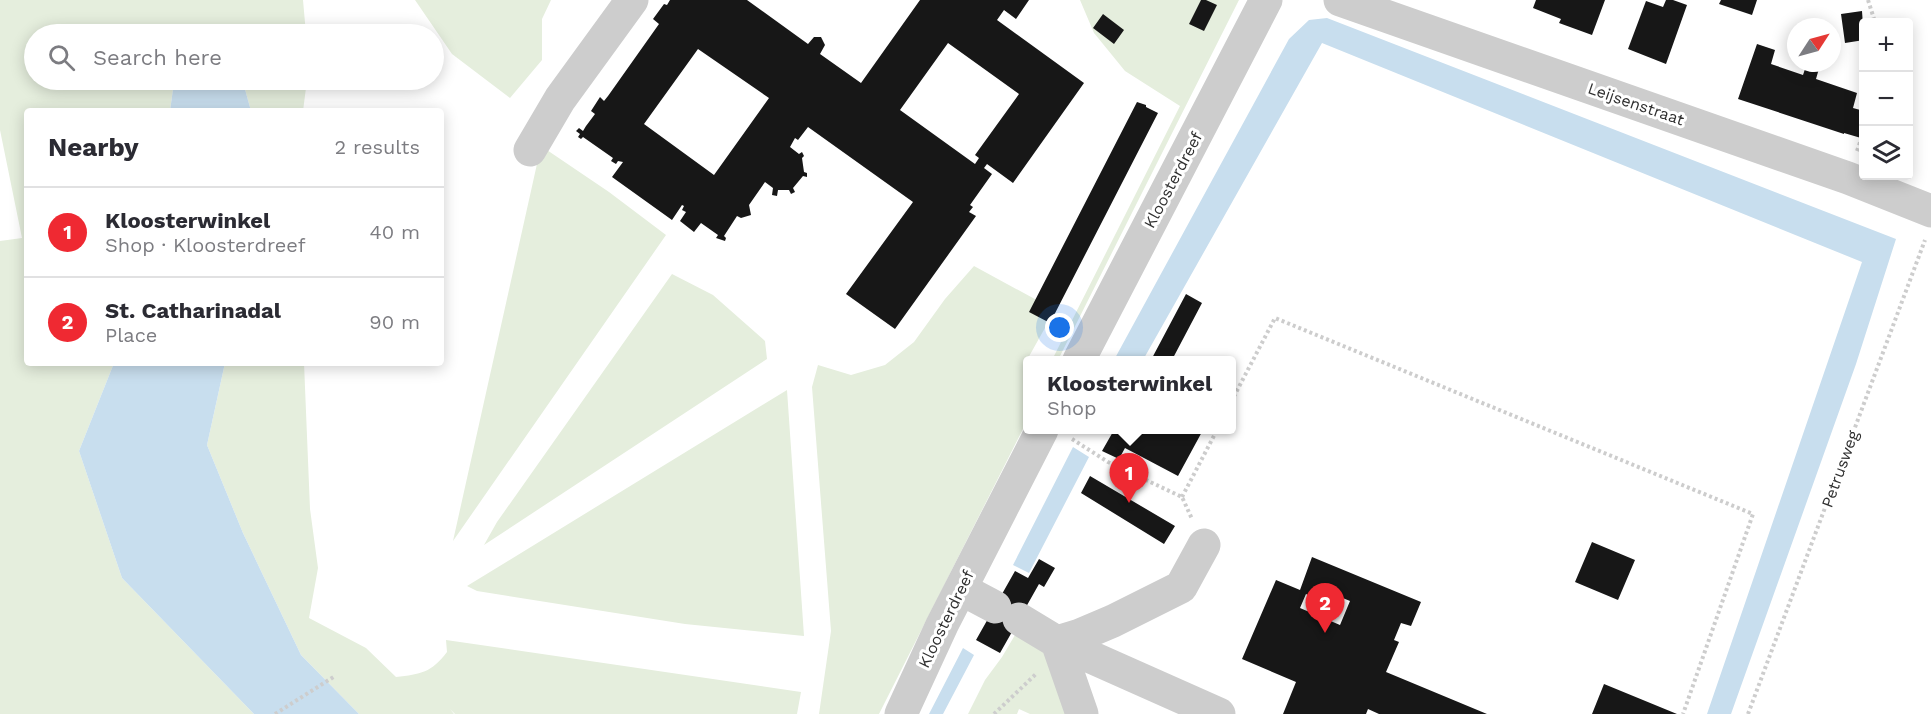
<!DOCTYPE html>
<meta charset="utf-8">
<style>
body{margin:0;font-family:"Work Sans",sans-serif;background:#f2f2f3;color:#2b2b33}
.controls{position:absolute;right:18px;top:18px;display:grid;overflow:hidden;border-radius:6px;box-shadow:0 3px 15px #0003}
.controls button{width:54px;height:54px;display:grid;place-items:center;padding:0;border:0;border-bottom:2px solid #e1e1e2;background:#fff;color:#2b2b33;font:30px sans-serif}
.compass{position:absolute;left:1787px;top:18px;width:54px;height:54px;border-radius:50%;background:#fff;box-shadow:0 3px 15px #0003;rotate:54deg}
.you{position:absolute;left:1060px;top:328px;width:21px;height:21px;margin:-15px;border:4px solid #fff;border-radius:50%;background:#1a73e8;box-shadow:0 0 0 9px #1a73e833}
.badge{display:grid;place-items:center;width:39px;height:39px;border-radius:50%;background:#ef2932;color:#fff;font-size:20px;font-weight:700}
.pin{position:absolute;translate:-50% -50px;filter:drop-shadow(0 2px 3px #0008)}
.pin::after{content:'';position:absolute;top:32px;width:21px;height:18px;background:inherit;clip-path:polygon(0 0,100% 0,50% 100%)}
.popup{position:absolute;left:1023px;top:356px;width:213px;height:78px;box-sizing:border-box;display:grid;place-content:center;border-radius:6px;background:#fff;filter:drop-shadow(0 2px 4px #0005);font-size:20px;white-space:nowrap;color:#7c7c81}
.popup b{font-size:22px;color:#2b2b33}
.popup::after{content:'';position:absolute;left:50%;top:100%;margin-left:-12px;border:12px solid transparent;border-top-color:#fff}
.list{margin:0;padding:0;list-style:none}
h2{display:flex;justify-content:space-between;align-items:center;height:78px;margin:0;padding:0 24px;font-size:26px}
h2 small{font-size:20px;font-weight:400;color:#7c7c81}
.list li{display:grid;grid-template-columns:39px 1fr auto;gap:18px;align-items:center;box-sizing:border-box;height:90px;padding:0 24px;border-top:2px solid #e1e1e2}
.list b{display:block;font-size:22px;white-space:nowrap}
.list p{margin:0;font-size:20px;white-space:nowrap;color:#7c7c81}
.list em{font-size:20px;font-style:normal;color:#7c7c81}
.icon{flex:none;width:33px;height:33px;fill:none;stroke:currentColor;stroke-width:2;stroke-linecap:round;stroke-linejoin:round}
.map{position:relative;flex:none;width:1931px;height:714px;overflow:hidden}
.search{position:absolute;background:#fff;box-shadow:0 3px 15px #0003;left:24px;top:24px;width:420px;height:66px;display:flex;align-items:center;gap:15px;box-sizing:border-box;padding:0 21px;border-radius:33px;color:#7c7c81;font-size:22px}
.panel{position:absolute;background:#fff;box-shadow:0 3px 15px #0003;left:24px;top:108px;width:420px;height:258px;border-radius:6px}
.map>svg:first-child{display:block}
.green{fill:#e5eedd}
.water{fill:#c8deee}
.building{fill:#171717;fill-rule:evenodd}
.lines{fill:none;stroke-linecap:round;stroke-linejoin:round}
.path{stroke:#cdcdcd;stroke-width:4;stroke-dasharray:3 3;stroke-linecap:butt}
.minor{stroke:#cdcdcd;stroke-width:33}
.labels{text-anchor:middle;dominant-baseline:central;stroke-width:6;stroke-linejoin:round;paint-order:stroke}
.street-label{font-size:16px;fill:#303030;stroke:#fff}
</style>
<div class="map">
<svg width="1931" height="714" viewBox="0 0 1931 714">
<rect width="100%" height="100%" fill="#fff"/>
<path class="green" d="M 0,0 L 303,0 L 306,34 L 34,34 L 34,80 L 195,80 L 173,89 L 170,111 L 27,111 L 27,363 L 114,363 L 79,451 L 122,578 L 254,714 L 0,714 L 0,241 L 22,238 L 0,130 Z
M 415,0 L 551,0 L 542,19 L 542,60 L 510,98 L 452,54 Z
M 1080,0 L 1239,0 L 1058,360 L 1052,360 L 1180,106 L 1125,71 L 1094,33 Z
M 238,80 L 307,80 L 303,111 L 251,111 L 243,82 Z
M 541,146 L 609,192 L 666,235 L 453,541 Z
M 974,266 L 1055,310 L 1027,360 L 1027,421 L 879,714 L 819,714 L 831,631 L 812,387 L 818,365 L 851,375 L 885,365 L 914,342 L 945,299 Z
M 672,274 L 713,295 L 765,341 L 767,359 L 484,545 L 497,522 Z
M 225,363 L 304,363 L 310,509 L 318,568 L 309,618 L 366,648 L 396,677 C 421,674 431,673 447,652 L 446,640 L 801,692 L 797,714 L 455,714 L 450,709 L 454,714 L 359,714 L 301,655 L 243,533 L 207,445 Z
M 787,390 L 804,636 L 685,624 L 477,591 L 467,586 Z
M 1015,635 L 1050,653 L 1075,714 L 1030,714 L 1019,709 L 1017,714 L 968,714 L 985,680 L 1002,657 Z"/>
<path class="water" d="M 1327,18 L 1896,239 L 1856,364 L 1731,714 L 1707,714 L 1862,262 L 1322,43 L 1143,360 L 1114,360 L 1289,39 L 1309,20 Z
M 195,80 L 238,80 L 243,82 L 251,111 L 170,111 L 173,89 Z
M 114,363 L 225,363 L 207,445 L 243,533 L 301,655 L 359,714 L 254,714 L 122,578 L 79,451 Z
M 1073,447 L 1089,457 L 1029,573 L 1013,565 Z
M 963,648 L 974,655 L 943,714 L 929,714 Z"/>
<path class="building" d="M 670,0 L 747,0 L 808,44 L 814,37 L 821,37 L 825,45 L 820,54 L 861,83 L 920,0 L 1029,0 L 1016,19 L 1004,10 L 997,20 L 1084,83 L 1013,183 L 987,164 L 984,168 L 992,174 L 970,205 L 973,207 L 969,212 L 976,216 L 895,329 L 846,294 L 913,202 L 808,127 L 798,140 L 795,138 L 790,147 L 799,154 L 802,152 L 804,156 L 802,158 L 804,172 L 807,173 L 807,177 L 803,176 L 793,188 L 795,192 L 791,194 L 789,190 L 778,190 L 777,196 L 772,195 L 773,188 L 765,182 L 749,205 L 751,215 L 741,218 L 737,216 L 724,236 L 726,238 L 725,241 L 716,238 L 718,235 L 701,223 L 694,232 L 680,221 L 686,212 L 682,210 L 684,206 L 682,205 L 672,220 L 612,177 L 623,162 L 618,161 L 616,164 L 611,161 L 613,158 L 583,137 L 581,139 L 578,137 L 580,134 L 576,131 L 579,128 L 583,131 L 586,126 L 595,114 L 591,111 L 600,97 L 604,101 L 608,96 L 659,24 L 653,19 L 664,4 L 667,5 ZM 948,43 L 1019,94 L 975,155 L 979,158 L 975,164 L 900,110 ZM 698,49 L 769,98 L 714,175 L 644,124 Z
M 1201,0 L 1206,0 L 1217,5 L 1204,31 L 1189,24 Z
M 1536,0 L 1605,0 L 1592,35 L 1559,23 L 1561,19 L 1533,8 Z
M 1666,0 L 1673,0 L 1687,5 L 1666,64 L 1628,49 L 1646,1 L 1663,7 Z
M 1721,0 L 1757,0 L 1752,15 L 1719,4 Z
M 1862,11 L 1864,40 L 1845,43 L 1841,14 Z
M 1103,14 L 1124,30 L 1114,44 L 1093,28 Z
M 1757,44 L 1775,50 L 1771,64 L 1803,75 L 1807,63 L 1820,65 L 1816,79 L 1857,93 L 1853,108 L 1864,111 L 1864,130 L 1861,138 L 1844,133 L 1844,134 L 1738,99 Z
M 1137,102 L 1146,105 L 1146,107 L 1158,113 L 1050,323 L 1029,312 Z
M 1186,294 L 1202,303 L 1173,358 L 1178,360 L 1151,360 Z
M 1114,430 L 1203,430 L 1178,476 L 1125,448 L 1119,459 L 1102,451 Z
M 1090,476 L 1175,526 L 1164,544 L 1081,493 Z
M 1592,542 L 1635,560 L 1618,600 L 1575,582 Z
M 1312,557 L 1421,602 L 1411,626 L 1401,623 L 1394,640 L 1399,642 L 1386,672 L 1487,714 L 1379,714 L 1368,709 L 1366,714 L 1283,714 L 1296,682 L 1242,659 L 1276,580 L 1300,590 ZM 1316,587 L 1350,601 L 1340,625 L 1300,608 L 1306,594 L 1312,597 Z
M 1039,559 L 1055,568 L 1044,587 L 1039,584 L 1000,653 L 976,640 L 1015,571 L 1028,578 Z
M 1604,684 L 1677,714 L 1592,714 Z"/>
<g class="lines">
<path class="path" d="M 1868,0 L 1875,22
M 1857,151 L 1864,131
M 1231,402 L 1275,318 L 1753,514 L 1683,714
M 1072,439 L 1108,462 L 1182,497 L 1192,519
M 1182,497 L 1217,430
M 275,714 L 335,676
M 994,714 L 1037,673
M 1748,714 L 1925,240"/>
<path class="minor" d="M 1340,0 L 1848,178 L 1931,211
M 530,150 L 560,99 L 632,0
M 1079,360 L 1266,0
M 961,589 L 995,607
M 1019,619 L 1057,642 L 1219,714
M 1057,642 L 1080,635 L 1113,621 L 1181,587 L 1204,545
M 1057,642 L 1082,714
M 901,714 L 942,625 L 1042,430"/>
</g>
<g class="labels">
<g class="street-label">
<text transform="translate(1636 104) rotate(19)">Leijsenstraat</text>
<text transform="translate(1173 180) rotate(-62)">Kloosterdreef</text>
<text transform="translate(1840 469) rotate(-70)">Petrusweg</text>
<text transform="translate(946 619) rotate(-64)">Kloosterdreef</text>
</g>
</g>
</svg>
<div class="controls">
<button>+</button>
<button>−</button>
<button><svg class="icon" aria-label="layers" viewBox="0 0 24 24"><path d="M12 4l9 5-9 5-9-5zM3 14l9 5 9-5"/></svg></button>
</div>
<svg class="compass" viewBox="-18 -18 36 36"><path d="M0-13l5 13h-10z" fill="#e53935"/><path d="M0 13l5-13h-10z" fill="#7c7c81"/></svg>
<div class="you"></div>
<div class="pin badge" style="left:1129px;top:503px">1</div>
<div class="popup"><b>Kloosterwinkel</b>Shop</div>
<div class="pin badge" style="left:1325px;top:633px">2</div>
<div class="search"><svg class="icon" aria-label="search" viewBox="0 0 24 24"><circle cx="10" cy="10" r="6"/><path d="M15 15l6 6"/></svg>Search here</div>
<section class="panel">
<h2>Nearby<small>2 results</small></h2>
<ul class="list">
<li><span class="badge">1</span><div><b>Kloosterwinkel</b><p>Shop · Kloosterdreef</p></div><em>40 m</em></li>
<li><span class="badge">2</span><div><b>St. Catharinadal</b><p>Place</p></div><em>90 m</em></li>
</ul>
</section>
</div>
